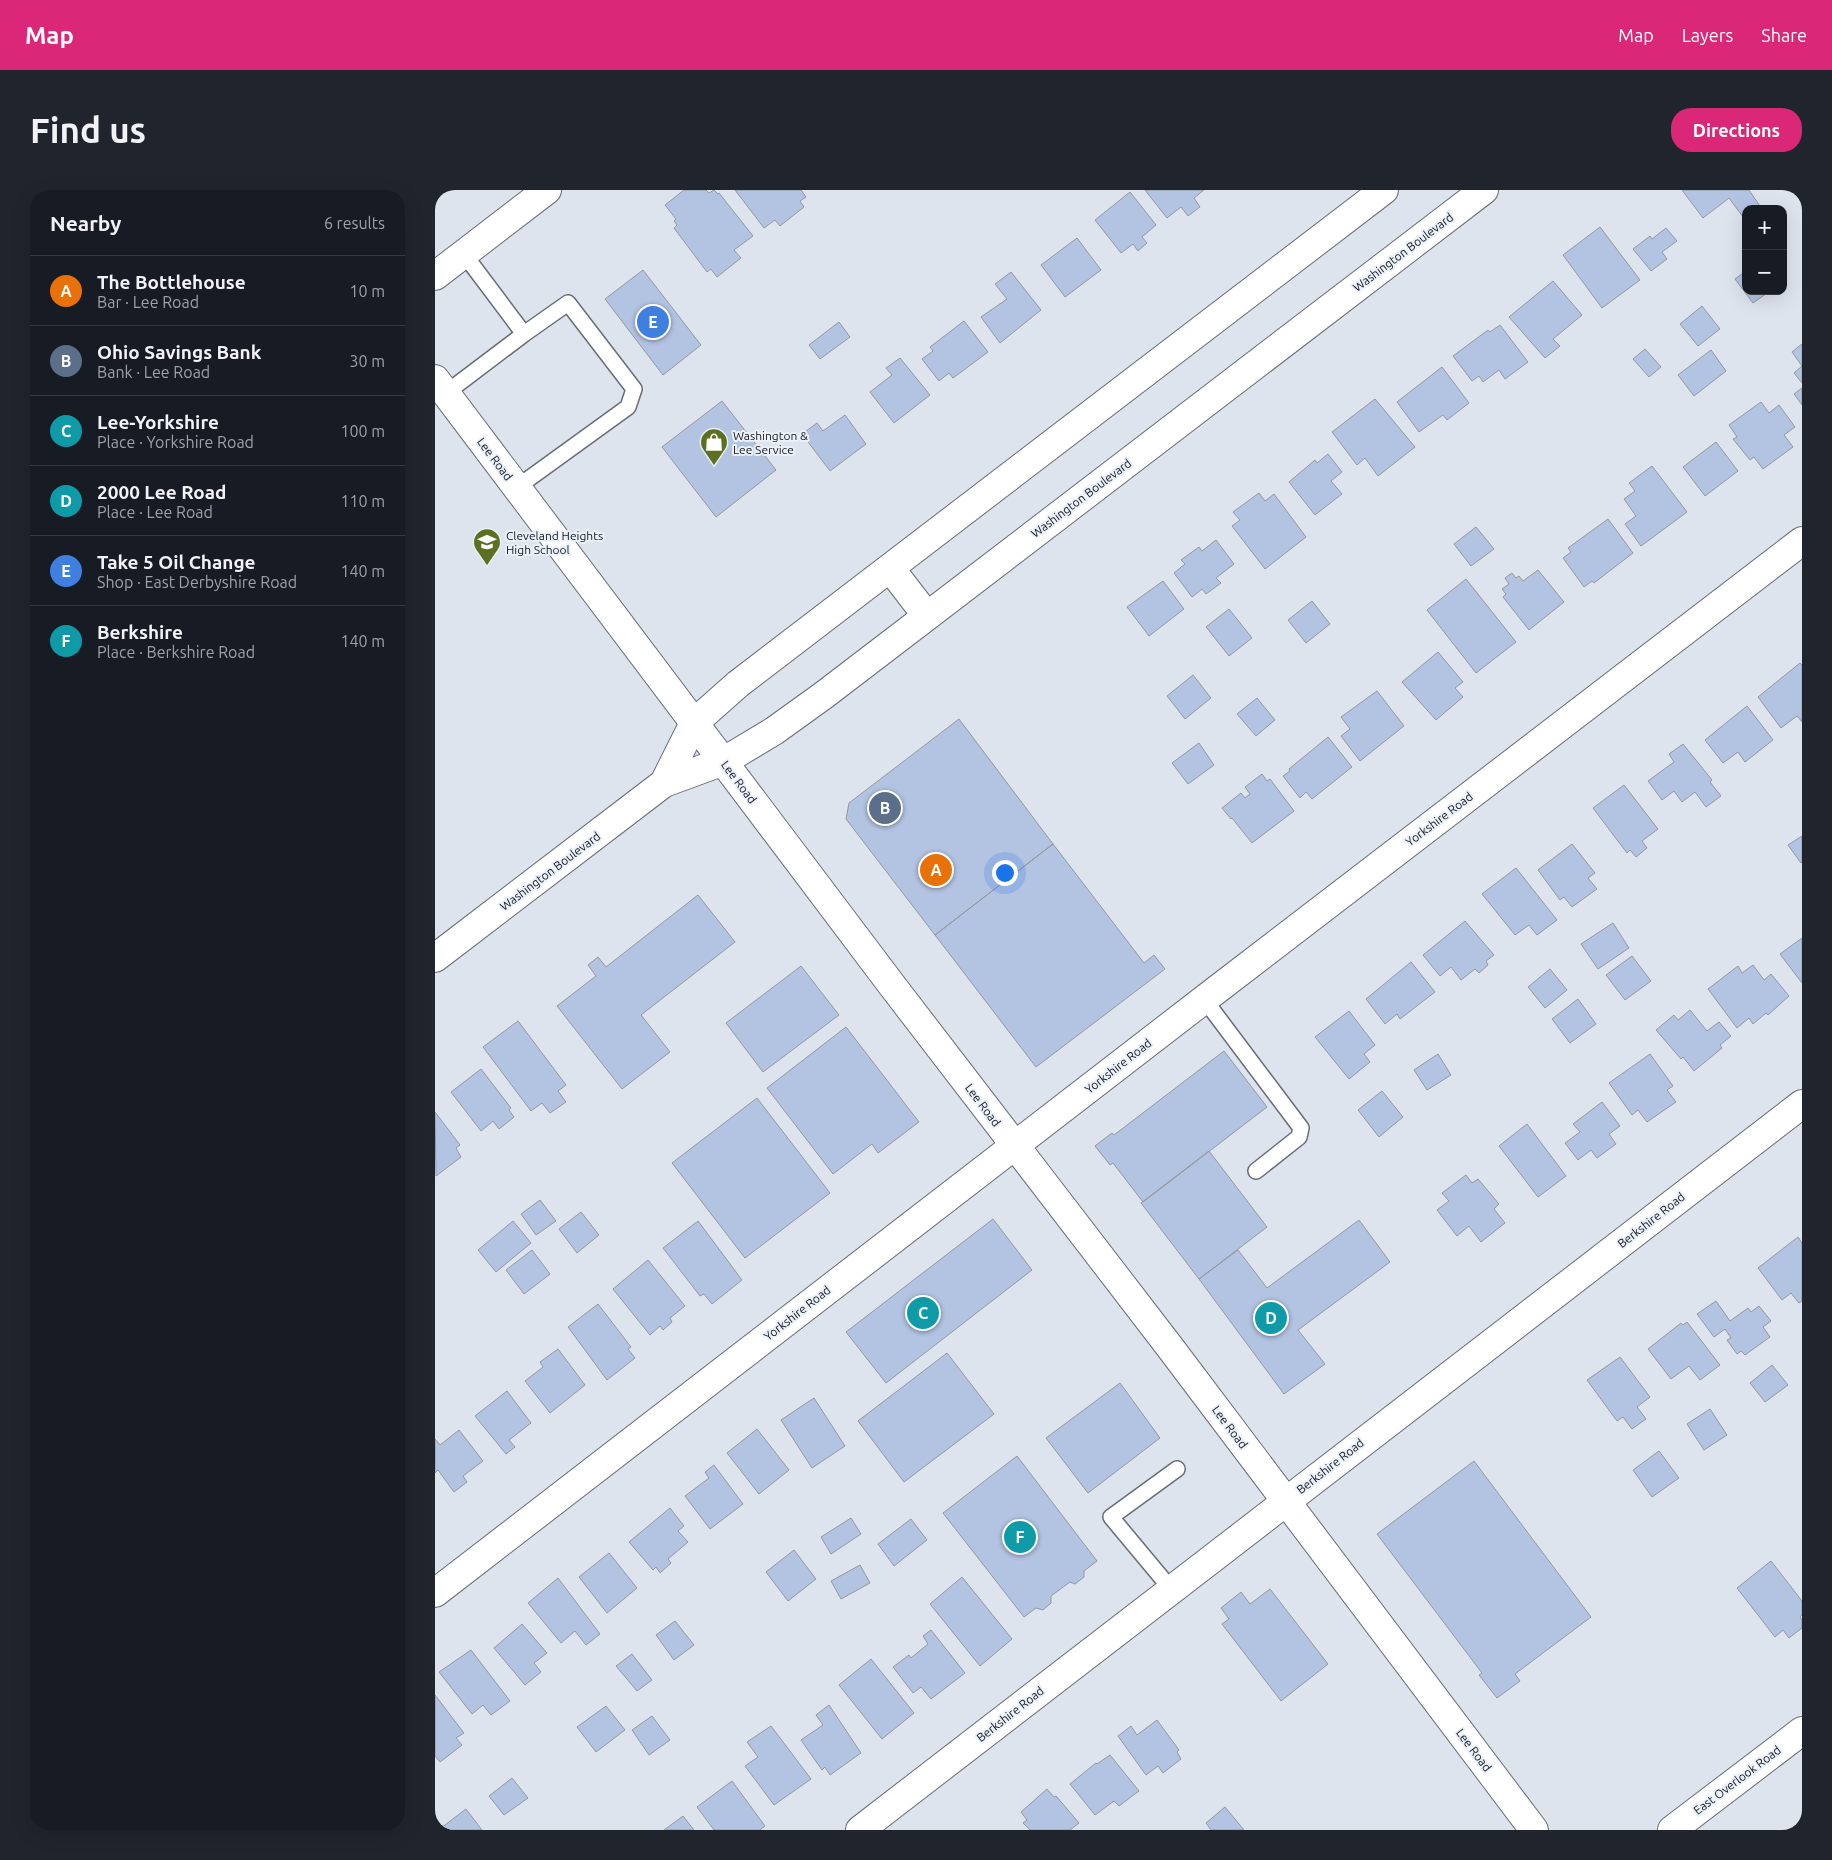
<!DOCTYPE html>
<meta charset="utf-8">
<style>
body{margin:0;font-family:Ubuntu,sans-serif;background:#20242c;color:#f1f3f6}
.controls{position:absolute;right:15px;top:15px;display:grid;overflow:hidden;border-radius:10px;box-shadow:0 5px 20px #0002}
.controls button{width:45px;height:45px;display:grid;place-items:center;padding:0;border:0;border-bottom:1px solid #363941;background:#171b24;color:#f1f3f6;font:25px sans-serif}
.you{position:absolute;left:569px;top:682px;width:18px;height:18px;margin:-12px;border:4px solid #fff;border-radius:50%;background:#1a73e8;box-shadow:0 0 0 8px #1a73e833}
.badge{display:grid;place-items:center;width:32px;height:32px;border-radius:50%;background:#db2777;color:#fff;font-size:16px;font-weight:700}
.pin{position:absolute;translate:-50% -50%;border:2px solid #fff;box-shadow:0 1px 5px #0006}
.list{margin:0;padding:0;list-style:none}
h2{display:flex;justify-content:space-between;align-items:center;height:65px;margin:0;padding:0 20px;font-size:21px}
h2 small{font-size:16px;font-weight:400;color:#9ea1a6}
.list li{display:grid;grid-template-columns:32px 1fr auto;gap:15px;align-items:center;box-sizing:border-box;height:70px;padding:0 20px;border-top:1px solid #363941}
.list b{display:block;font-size:19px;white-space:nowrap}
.list p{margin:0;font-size:16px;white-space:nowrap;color:#9ea1a6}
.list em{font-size:16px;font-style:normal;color:#9ea1a6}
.map{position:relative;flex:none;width:1367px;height:1640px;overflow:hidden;border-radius:20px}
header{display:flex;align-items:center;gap:30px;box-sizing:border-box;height:70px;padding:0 25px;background:#db2777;color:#fff}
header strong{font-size:24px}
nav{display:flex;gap:28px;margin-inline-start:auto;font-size:18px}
.intro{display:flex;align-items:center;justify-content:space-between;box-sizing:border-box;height:120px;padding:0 30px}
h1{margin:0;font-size:35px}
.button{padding:12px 22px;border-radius:20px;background:#db2777;color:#fff;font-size:18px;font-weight:700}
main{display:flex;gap:30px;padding:0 30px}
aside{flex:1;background:#171b24;border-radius:20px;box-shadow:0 5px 20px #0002}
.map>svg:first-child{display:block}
.building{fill:#b3c3e2;stroke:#9398a1}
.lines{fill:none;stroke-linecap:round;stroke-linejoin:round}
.service-casing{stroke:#686c75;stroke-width:18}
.minor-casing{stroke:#686c75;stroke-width:30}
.secondary-casing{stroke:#686c75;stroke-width:30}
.service{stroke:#fff;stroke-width:15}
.minor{stroke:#fff;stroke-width:28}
.secondary{stroke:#fff;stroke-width:28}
.labels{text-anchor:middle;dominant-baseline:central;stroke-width:4;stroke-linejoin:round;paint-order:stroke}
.street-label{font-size:12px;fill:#17191d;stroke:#ebf1fb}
.poi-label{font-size:12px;fill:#17191d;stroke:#ebf1fb;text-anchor:start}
</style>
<header>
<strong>Map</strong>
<nav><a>Map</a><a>Layers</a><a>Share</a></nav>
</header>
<div class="intro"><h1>Find us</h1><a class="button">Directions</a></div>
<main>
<aside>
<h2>Nearby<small>6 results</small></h2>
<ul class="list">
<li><span class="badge" style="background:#e8710a">A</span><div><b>The Bottlehouse</b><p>Bar · Lee Road</p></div><em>10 m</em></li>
<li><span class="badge" style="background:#5c6f8a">B</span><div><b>Ohio Savings Bank</b><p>Bank · Lee Road</p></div><em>30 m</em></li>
<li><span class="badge" style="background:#0f9aa8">C</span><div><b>Lee-Yorkshire</b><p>Place · Yorkshire Road</p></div><em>100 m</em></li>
<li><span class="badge" style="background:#0f9aa8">D</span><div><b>2000 Lee Road</b><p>Place · Lee Road</p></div><em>110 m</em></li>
<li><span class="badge" style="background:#3f7fe0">E</span><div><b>Take 5 Oil Change</b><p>Shop · East Derbyshire Road</p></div><em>140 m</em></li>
<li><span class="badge" style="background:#0f9aa8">F</span><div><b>Berkshire</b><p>Place · Berkshire Road</p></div><em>140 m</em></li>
</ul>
</aside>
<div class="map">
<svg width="1367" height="1640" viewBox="0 0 1367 1640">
<rect width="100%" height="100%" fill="#dee4ee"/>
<path class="building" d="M 249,0 L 271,0 L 274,3 L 279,0 L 283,4 L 284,3 L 318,46 L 299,60 L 306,68 L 282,87 L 276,79 L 272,82 L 239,38 L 242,35 L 239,31 L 241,29 L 230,15 Z
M 300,0 L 366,0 L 371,7 L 365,11 L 369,17 L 345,36 L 340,30 L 329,38 Z
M 710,0 L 769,0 L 759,8 L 765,17 L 753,26 L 746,17 L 732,28 Z
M 1247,0 L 1314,0 L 1327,19 L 1311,19 L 1311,31 L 1294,8 L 1268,28 Z
M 695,2 L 721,35 L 707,47 L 712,53 L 703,61 L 698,54 L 686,63 L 660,30 Z
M 1165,37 L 1205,90 L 1167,118 L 1128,65 Z
M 1231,38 L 1242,51 L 1227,62 L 1232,69 L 1216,81 L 1198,59 L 1215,46 L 1217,49 Z
M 642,48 L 666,80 L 630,107 L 606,75 Z
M 208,80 L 266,155 L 228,185 L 170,109 Z
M 1311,81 L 1311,101 L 1335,101 L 1318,113 L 1300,89 Z
M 576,82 L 606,120 L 565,153 L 546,127 L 572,109 L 560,94 Z
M 1118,91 L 1147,125 L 1118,149 L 1125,156 L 1110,168 L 1074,127 Z
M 1267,116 L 1285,139 L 1263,156 L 1245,134 Z
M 529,131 L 553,162 L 518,188 L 514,183 L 504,191 L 487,169 L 498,161 L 495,157 Z
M 404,132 L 415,147 L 385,169 L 374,155 Z
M 1065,135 L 1093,172 L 1070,189 L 1064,180 L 1048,192 L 1044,186 L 1037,191 L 1018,166 L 1053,140 L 1055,142 Z
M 1367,154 L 1367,176 L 1357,162 Z
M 1210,159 L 1226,177 L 1214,187 L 1198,169 Z
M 1276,160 L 1291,181 L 1259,206 L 1243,185 Z
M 465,168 L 495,205 L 459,233 L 435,202 L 457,185 L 451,178 Z
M 1367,176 L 1367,193 L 1359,183 Z
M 1007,177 L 1034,213 L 1012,230 L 1008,225 L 984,242 L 962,212 Z
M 1367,198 L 1367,215 L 1359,204 Z
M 940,209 L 980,257 L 943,286 L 930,268 L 922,275 L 897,242 Z
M 287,211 L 341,280 L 281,327 L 227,257 Z
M 1326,212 L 1334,223 L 1344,215 L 1360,237 L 1349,245 L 1358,257 L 1328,279 L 1319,267 L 1315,270 L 1298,249 L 1302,247 L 1294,235 Z
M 410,225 L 431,254 L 395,281 L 367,244 L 382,233 L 388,241 Z
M 1281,252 L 1303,281 L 1270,306 L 1248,277 Z
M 893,264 L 907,282 L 896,291 L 907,304 L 880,325 L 854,292 L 880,270 L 882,273 Z
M 1217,276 L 1252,322 L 1206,356 L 1190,334 L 1201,326 L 1189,309 L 1200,301 L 1194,293 Z
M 824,303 L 830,311 L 839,304 L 871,347 L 830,379 L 797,336 L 805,330 L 798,322 Z
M 1173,329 L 1198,363 L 1159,393 L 1157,391 L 1149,397 L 1128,368 L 1136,362 L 1133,358 Z
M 1041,337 L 1059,359 L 1036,376 L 1019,354 Z
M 781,350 L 799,374 L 781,388 L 786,393 L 771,404 L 767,399 L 757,407 L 739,383 L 750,374 L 746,370 L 764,357 L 767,361 Z
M 1103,380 L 1129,412 L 1094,440 L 1068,407 L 1071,404 L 1067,399 L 1074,394 L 1070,388 L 1077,383 L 1081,388 L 1084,386 L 1088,391 Z
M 1031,389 L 1081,452 L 1041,483 L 992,420 Z
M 728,391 L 749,419 L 714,446 L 692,417 Z
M 877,411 L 895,434 L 871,453 L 853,430 Z
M 794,419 L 817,448 L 794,466 L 771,437 Z
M 1003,462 L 1028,492 L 1020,498 L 1028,507 L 1001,530 L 967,492 Z
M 1365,473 L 1367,475 L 1367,532 L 1362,526 L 1346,538 L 1323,507 Z
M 758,485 L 776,508 L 750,529 L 732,506 Z
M 942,501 L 969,536 L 925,571 L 906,546 L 915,539 L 906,527 Z
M 822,508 L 840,530 L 821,546 L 802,524 Z
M 1312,516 L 1338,550 L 1310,572 L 1303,562 L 1288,573 L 1270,550 Z
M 524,529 L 618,654 L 500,745 L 411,629 L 414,613 Z
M 893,547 L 917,577 L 877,609 L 871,602 L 865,608 L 848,586 L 855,581 L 854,579 Z
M 764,553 L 779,575 L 753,594 L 737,573 Z
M 1248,554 L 1277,590 L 1275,592 L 1286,606 L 1271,617 L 1260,602 L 1247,612 L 1239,601 L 1227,610 L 1213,591 L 1239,572 L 1234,564 Z
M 827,584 L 832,591 L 835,589 L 859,621 L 817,653 L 797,628 L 796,629 L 787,618 L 806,603 L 810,608 L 815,604 L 810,597 Z
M 1189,595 L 1223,639 L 1207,651 L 1212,658 L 1201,667 L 1195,660 L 1192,663 L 1158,618 Z
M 1367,646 L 1367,672 L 1366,673 L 1353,655 Z
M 618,654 L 709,773 L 719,765 L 730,779 L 601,877 L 500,745 Z
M 1137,654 L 1160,683 L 1153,688 L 1162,699 L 1137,717 L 1129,707 L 1125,710 L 1103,680 Z
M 1081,678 L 1122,730 L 1102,745 L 1094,735 L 1080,745 L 1047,704 Z
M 263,705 L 300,752 L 206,825 L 235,862 L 187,899 L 122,816 L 161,786 L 153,775 L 163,767 L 171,777 Z
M 1030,731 L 1059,765 L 1051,771 L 1053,775 L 1044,783 L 1040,779 L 1026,790 L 1016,777 L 1005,786 L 988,765 Z
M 1178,733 L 1194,758 L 1163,779 L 1146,754 Z
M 1367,748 L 1367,793 L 1345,764 Z
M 1197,766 L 1216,791 L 1190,810 L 1171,785 Z
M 976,772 L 1000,802 L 965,829 L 962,824 L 950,834 L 931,809 Z
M 1318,775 L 1329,790 L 1336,784 L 1354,806 L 1333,825 L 1331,823 L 1318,834 L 1314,828 L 1302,838 L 1273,799 L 1303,776 L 1307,783 Z
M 366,776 L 404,825 L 328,882 L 291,833 Z
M 1115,779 L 1132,800 L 1110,818 L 1093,797 Z
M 1143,809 L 1161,834 L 1135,853 L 1117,829 Z
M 1255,820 L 1272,841 L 1284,832 L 1296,846 L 1285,855 L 1287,858 L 1259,881 L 1248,867 L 1246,869 L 1221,840 L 1239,825 L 1243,830 Z
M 914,821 L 940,855 L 929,864 L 935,872 L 914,889 L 880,847 Z
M 83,831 L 131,895 L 123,901 L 131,912 L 115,923 L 107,913 L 96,921 L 48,857 Z
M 411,837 L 484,932 L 443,963 L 437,954 L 398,984 L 332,898 Z
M 789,861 L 832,917 L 708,1012 L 678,973 L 675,975 L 660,956 L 677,943 L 679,945 Z
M 1003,864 L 1016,885 L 992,900 L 979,880 Z
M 1215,864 L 1238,896 L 1232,900 L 1241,912 L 1212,932 L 1203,920 L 1197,925 L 1174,893 Z
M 46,879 L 76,918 L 74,920 L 79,927 L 64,939 L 58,931 L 46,941 L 16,902 Z
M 947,901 L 968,927 L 944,947 L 923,920 Z
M 322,908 L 395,1003 L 310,1068 L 237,973 Z
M 1167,912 L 1185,936 L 1174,944 L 1181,954 L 1162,968 L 1156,960 L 1143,970 L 1130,953 L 1145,942 L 1138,934 Z
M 0,922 L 25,955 L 21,958 L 26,967 L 1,986 Z
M 1092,934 L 1131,986 L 1103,1007 L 1064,956 Z
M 774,961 L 832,1037 L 764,1089 L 706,1013 Z
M 1031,985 L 1037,993 L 1043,989 L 1064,1014 L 1059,1019 L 1070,1033 L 1046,1052 L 1034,1036 L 1022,1046 L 1002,1020 L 1014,1011 L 1007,1003 Z
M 105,1010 L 121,1031 L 101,1045 L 86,1024 Z
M 146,1022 L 164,1045 L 142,1063 L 124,1039 Z
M 558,1029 L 597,1080 L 451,1193 L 411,1142 Z
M 924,1030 L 955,1072 L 863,1140 L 890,1174 L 849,1204 L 764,1089 L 803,1060 L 832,1098 Z
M 78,1031 L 96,1053 L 61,1082 L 43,1060 Z
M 263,1031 L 307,1090 L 277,1114 L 269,1104 L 265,1106 L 228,1058 Z
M 1363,1047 L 1367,1053 L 1367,1111 L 1364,1113 L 1356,1103 L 1347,1110 L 1323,1078 Z
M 97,1060 L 115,1084 L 89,1104 L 71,1080 Z
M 213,1070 L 250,1116 L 235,1128 L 237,1132 L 228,1140 L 225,1136 L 215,1145 L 178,1099 Z
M 1281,1111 L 1295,1131 L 1313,1118 L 1316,1122 L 1324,1116 L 1336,1131 L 1328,1137 L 1335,1147 L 1310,1165 L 1306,1161 L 1302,1164 L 1292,1150 L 1296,1148 L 1290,1139 L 1279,1147 L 1262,1124 Z
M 163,1114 L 196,1157 L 193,1159 L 200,1168 L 172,1190 L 133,1137 Z
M 1252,1132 L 1285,1175 L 1265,1190 L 1254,1176 L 1236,1189 L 1213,1159 L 1246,1133 L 1248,1135 Z
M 123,1159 L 150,1195 L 115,1223 L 90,1191 L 108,1177 L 105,1172 Z
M 512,1163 L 559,1224 L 469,1292 L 423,1231 Z
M 1185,1167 L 1215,1207 L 1202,1217 L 1211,1229 L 1197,1239 L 1188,1227 L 1182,1231 L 1152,1190 Z
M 1337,1175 L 1353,1195 L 1330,1212 L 1315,1193 Z
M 685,1193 L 725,1248 L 653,1303 L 611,1248 Z
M 72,1201 L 96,1233 L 74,1250 L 80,1257 L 71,1264 L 40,1226 Z
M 379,1208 L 410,1256 L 377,1278 L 346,1230 Z
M 1275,1219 L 1292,1245 L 1269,1260 L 1252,1234 Z
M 322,1239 L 354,1280 L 324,1304 L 292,1263 Z
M 24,1240 L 48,1271 L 28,1286 L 32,1292 L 19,1302 L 3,1280 L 0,1283 L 0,1249 L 5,1255 Z
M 1224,1261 L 1244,1288 L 1217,1307 L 1198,1280 Z
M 582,1266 L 662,1371 L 649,1381 L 649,1387 L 640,1394 L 635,1392 L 616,1406 L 616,1413 L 608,1420 L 601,1418 L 589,1427 L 508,1323 Z
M 1039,1271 L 1156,1427 L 1080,1484 L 1085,1491 L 1062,1508 L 1044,1485 L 1047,1483 L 942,1344 Z
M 279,1275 L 308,1314 L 275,1339 L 250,1306 L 274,1288 L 270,1282 Z
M 235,1318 L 249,1336 L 243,1341 L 253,1352 L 233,1369 L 236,1373 L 225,1383 L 221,1377 L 218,1380 L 194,1352 Z
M 416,1328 L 426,1344 L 396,1364 L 386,1347 Z
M 476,1329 L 492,1350 L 459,1376 L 443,1354 Z
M 359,1360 L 381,1389 L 353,1411 L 331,1382 Z
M 174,1363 L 202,1398 L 172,1423 L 144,1387 Z
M 1336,1371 L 1367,1411 L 1367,1425 L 1365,1427 L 1367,1430 L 1367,1438 L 1354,1448 L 1348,1440 L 1340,1447 L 1302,1398 Z
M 425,1375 L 435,1393 L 406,1409 L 396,1391 Z
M 527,1387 L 577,1449 L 545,1476 L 495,1414 Z
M 123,1388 L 165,1444 L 151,1455 L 140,1441 L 126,1453 L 93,1413 Z
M 835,1399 L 893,1474 L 846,1511 L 787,1434 L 794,1429 L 786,1418 L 806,1402 L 815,1414 Z
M 240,1431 L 259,1455 L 239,1470 L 221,1445 Z
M 87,1434 L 112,1463 L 99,1473 L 106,1482 L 90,1495 L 59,1458 Z
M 496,1440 L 530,1483 L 496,1509 L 486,1497 L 478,1503 L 458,1477 L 474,1465 L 476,1468 L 493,1454 L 488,1446 Z
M 36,1460 L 75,1511 L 56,1525 L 48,1515 L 37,1524 L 4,1482 Z
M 197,1464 L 217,1490 L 202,1501 L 181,1476 Z
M 436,1469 L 479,1523 L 447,1549 L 404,1495 Z
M 0,1505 L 29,1543 L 21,1548 L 27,1555 L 5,1572 L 0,1566 Z
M 394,1515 L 426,1563 L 395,1585 L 390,1577 L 387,1580 L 366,1550 L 388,1535 L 381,1525 Z
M 171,1516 L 190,1540 L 161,1562 L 142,1537 Z
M 217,1526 L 235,1550 L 214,1565 L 197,1540 Z
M 722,1530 L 744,1560 L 742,1562 L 746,1569 L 728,1583 L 723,1576 L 711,1585 L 683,1546 L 696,1536 L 702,1545 Z
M 336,1536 L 376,1589 L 339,1615 L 310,1576 L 323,1567 L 312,1552 Z
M 675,1565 L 704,1601 L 684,1616 L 679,1611 L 660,1625 L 635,1594 L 661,1573 L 662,1574 Z
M 77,1588 L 93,1608 L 69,1625 L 54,1606 Z
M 297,1591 L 330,1636 L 325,1640 L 279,1640 L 262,1617 Z
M 612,1599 L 619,1607 L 621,1606 L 644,1633 L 635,1640 L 595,1640 L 588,1633 L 592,1630 L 586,1622 Z
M 790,1617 L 809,1640 L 776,1640 L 771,1633 Z
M 31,1619 L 47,1640 L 7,1640 L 6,1638 Z
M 248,1626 L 259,1640 L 229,1640 Z"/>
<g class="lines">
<g class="service-casing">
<path id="service" d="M 11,203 L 89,144 L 29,64
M 81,298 L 193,217 L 199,199 L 133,113 L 89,144
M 769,809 L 866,938 L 864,947 L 821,981
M 736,1399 L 676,1327 L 742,1279"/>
</g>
<g class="minor-casing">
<path id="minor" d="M 0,86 L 112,0
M 455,378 L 492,426
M 229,593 L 259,533 L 303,494 L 949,0
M 0,768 L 229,593 L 289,571 L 339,541 L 389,505 L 1049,0
M 0,1403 L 784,798 L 1367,351
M 425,1640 L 1367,914
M 1237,1640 L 1367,1541"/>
</g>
<g class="secondary-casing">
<path id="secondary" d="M 0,189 L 456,794 L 734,1156 L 1099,1640"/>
</g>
<use href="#service" class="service"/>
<use href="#minor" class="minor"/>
<use href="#secondary" class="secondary"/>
</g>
<defs>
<g id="shop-pin" transform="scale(1.4375)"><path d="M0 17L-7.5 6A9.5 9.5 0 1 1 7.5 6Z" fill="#5b7121" stroke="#ebf1fb"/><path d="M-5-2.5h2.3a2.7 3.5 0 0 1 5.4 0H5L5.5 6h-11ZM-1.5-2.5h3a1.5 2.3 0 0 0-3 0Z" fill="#fff"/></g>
<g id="school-pin" transform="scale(1.4375)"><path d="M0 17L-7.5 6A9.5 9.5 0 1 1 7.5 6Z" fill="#5b7121" stroke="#ebf1fb"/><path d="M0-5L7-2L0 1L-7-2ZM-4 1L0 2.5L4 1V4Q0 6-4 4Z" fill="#fff"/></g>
</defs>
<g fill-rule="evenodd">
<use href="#shop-pin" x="279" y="252"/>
<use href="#school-pin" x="52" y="352"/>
</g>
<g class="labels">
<g class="street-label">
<text transform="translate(968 62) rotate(-37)">Washington Boulevard</text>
<text transform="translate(60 269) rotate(53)">Lee Road</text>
<text transform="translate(646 308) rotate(-37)">Washington Boulevard</text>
<text transform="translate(304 592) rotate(53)">Lee Road</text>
<text transform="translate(1004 629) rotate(-37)">Yorkshire Road</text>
<text transform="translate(115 681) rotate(-37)">Washington Boulevard</text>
<text transform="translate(683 876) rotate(-38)">Yorkshire Road</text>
<text transform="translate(548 915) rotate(53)">Lee Road</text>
<text transform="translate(1216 1030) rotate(-38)">Berkshire Road</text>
<text transform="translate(362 1123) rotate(-38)">Yorkshire Road</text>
<text transform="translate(795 1237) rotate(53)">Lee Road</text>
<text transform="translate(895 1276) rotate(-38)">Berkshire Road</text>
<text transform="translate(575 1524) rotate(-38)">Berkshire Road</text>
<text transform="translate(1039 1560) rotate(53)">Lee Road</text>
<text transform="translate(1302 1590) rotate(-37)">East Overlook Road</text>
</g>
<g class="poi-label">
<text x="298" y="245">Washington &amp;<tspan x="298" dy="14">Lee Service</tspan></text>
<text x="71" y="345">Cleveland Heights<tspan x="71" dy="14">High School</tspan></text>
</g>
</g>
</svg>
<div class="controls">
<button>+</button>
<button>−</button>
</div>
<div class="you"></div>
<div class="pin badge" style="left:501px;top:680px;background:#e8710a">A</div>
<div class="pin badge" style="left:450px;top:618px;background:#5c6f8a">B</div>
<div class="pin badge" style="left:488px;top:1123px;background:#0f9aa8">C</div>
<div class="pin badge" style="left:836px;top:1128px;background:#0f9aa8">D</div>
<div class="pin badge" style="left:218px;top:132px;background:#3f7fe0">E</div>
<div class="pin badge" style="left:585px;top:1347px;background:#0f9aa8">F</div>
</div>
</main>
